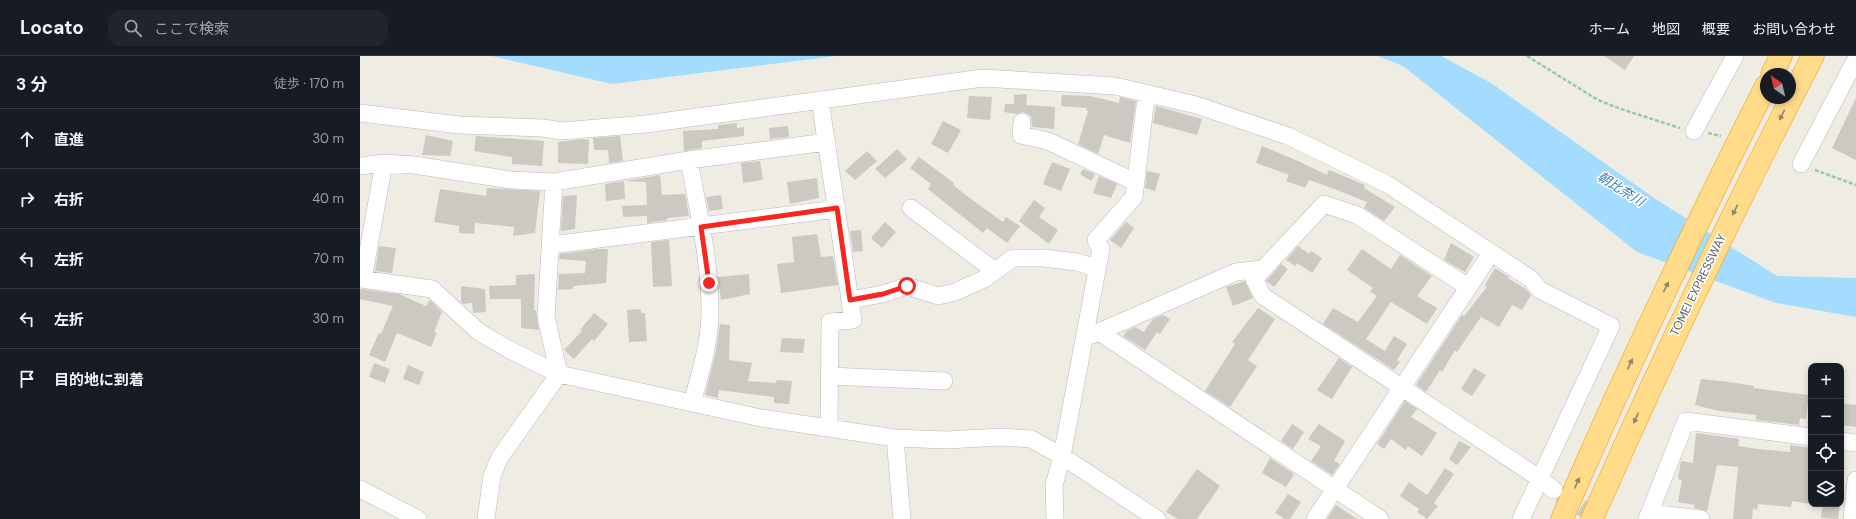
<!DOCTYPE html>
<html lang="ja">
<meta charset="utf-8">
<style>
body{margin:0;font-family:"DM Sans","Noto Sans JP",sans-serif;background:#20242c;color:#f1f3f6}
.controls{position:absolute;right:12px;bottom:12px;display:grid;overflow:hidden;border-radius:8px;box-shadow:0 2px 6px #0003}
.controls button{width:36px;height:36px;display:grid;place-items:center;padding:0;border:0;border-bottom:1px solid #363941;background:#171b24;color:#f1f3f6;font:20px sans-serif}
.compass{position:absolute;left:1400px;top:12px;width:36px;height:36px;border-radius:50%;background:#171b24;box-shadow:0 2px 6px #0003;rotate:326deg}
.stop{position:absolute;width:12px;height:12px;margin:-9px;border:3px solid #f9251f;border-radius:50%;background:#fff}
.stop.end{background:#f9251f;border-color:#fff;box-shadow:0 1px 4px #0008}
.list{margin:0;padding:0;list-style:none}
h2{display:flex;justify-content:space-between;align-items:center;height:52px;margin:0;padding:0 16px;font-size:17px}
h2 small{font-size:13px;font-weight:400;color:#9ea1a6}
.list li{display:grid;grid-template-columns:26px 1fr auto;gap:12px;align-items:center;box-sizing:border-box;height:60px;padding:0 16px;border-top:1px solid #363941}
.list b{display:block;font-size:15px;white-space:nowrap}
.list em{font-size:13px;font-style:normal;color:#9ea1a6}
.icon{flex:none;width:22px;height:22px;fill:none;stroke:currentColor;stroke-width:2;stroke-linecap:round;stroke-linejoin:round}
.map{position:relative;flex:none;width:1496px;height:463px;overflow:hidden}
header{display:flex;align-items:center;gap:24px;box-sizing:border-box;height:56px;padding:0 20px;background:#171b24;border-bottom:1px solid #363941}
header strong{font-size:19px}
nav{display:flex;gap:22px;margin-inline-start:auto;font-size:14px}
.search{width:280px;height:36px;background:#20242c;display:flex;align-items:center;gap:10px;box-sizing:border-box;padding:0 14px;border-radius:12px;color:#9ea1a6;font-size:15px}
main{display:flex}
aside{flex:1;background:#171b24}
.map>svg:first-child{display:block}
.water{fill:#a3dcff}
.building{fill:#ccc8c2}
.lines{fill:none;stroke-linecap:round;stroke-linejoin:round}
.minor-tunnel{stroke:#cac9c4;stroke-width:17;stroke-dasharray:17 8;stroke-linecap:butt}
.minor-casing{stroke:#b6babe;stroke-width:18}
.highway-casing{stroke:#f29a00;stroke-width:23}
.path{stroke:#95cba1;stroke-width:2.5;stroke-dasharray:4 2;stroke-linecap:butt}
.minor{stroke:#fff;stroke-width:17}
.highway{stroke:#ffdb8a;stroke-width:22}
.oneway{fill:#8c8570}
.route{stroke:#f9251f;stroke-width:5}
.labels{text-anchor:middle;dominant-baseline:central;stroke-width:3;stroke-linejoin:round;paint-order:stroke}
.street-label{font-size:12px;fill:#5b6065;stroke:#fff}
.water-label{font-size:13px;font-style:italic;fill:#3478b2;stroke:#fff}
</style>
<header>
<strong>Locato</strong>
<div class="search"><svg class="icon" aria-label="search" viewBox="0 0 24 24"><circle cx="10" cy="10" r="6"/><path d="M15 15l6 6"/></svg>ここで検索</div>
<nav><a>ホーム</a><a>地図</a><a>概要</a><a>お問い合わせ</a></nav>
</header>
<main>
<aside>
<h2>3 分<small>徒歩 · 170 m</small></h2>
<ul class="list">
<li><svg class="icon" aria-label="ahead" viewBox="0 0 24 24"><path d="M12 20V5M6 11l6-6 6 6"/></svg><div><b>直進</b></div><em>30 m</em></li>
<li><svg class="icon" aria-label="right" viewBox="0 0 24 24"><path d="M7 20v-9h11M14 6l5 5-5 5"/></svg><div><b>右折</b></div><em>40 m</em></li>
<li><svg class="icon" aria-label="left" viewBox="0 0 24 24"><path d="M17 20v-9H6M10 6l-5 5 5 5"/></svg><div><b>左折</b></div><em>70 m</em></li>
<li><svg class="icon" aria-label="left" viewBox="0 0 24 24"><path d="M17 20v-9H6M10 6l-5 5 5 5"/></svg><div><b>左折</b></div><em>30 m</em></li>
<li><svg class="icon" aria-label="arrive" viewBox="0 0 24 24"><path d="M6 21V4h12l-3 4 3 4H6"/></svg><div><b>目的地に到着</b></div></li>
</ul>
</aside>
<div class="map">
<svg width="1496" height="463" viewBox="0 0 1496 463">
<rect width="100%" height="100%" fill="#efece3"/>
<path class="water" d="M 132,0 L 476,0 L 252,28 Z
M 1018,0 L 1081,0 L 1131,27 L 1294,142 L 1417,220 L 1496,222 L 1496,261 L 1416,247 L 1277,196 L 1043,10 Z"/>
<path class="building" d="M 1244,0 L 1274,0 L 1265,14 Z
M 667,38 L 666,49 L 695,51 L 694,73 L 672,71 L 671,60 L 663,56 L 657,58 L 644,56 L 645,48 L 654,48 L 654,39 Z
M 702,39 L 730,40 L 759,47 L 760,41 L 776,45 L 770,87 L 744,79 L 738,98 L 718,88 L 728,55 L 726,54 L 727,52 L 701,50 Z
M 609,40 L 632,41 L 630,64 L 607,62 Z
M 1496,42 L 1496,104 L 1472,92 Z
M 796,50 L 842,63 L 837,79 L 793,67 Z
M 583,65 L 601,74 L 588,97 L 571,88 Z
M 377,67 L 377,72 L 384,71 L 384,80 L 342,85 L 342,92 L 324,95 L 323,75 L 358,73 L 358,69 Z
M 428,70 L 429,81 L 410,83 L 409,72 Z
M 66,79 L 93,85 L 90,100 L 62,99 Z
M 116,80 L 184,85 L 182,110 L 152,108 L 152,101 L 114,95 Z
M 260,80 L 263,105 L 249,107 L 248,94 L 234,94 L 233,82 Z
M 222,83 L 229,84 L 228,108 L 198,107 L 198,86 Z
M 902,90 L 938,105 L 967,119 L 969,114 L 1005,129 L 1004,132 L 1035,151 L 1024,165 L 1004,152 L 1007,146 L 977,134 L 949,124 L 945,132 L 926,125 L 929,119 L 896,107 Z
M 537,93 L 547,103 L 525,122 L 515,113 Z
M 507,95 L 517,105 L 495,124 L 485,115 Z
M 559,101 L 594,127 L 593,129 L 611,143 L 643,166 L 646,161 L 660,170 L 647,187 L 627,172 L 623,177 L 568,133 L 571,128 L 550,112 Z
M 400,105 L 403,124 L 383,127 L 381,107 Z
M 692,106 L 710,113 L 701,135 L 683,128 Z
M 723,113 L 735,118 L 731,125 L 720,118 Z
M 787,115 L 800,118 L 795,135 L 785,132 Z
M 300,119 L 302,139 L 325,138 L 329,160 L 307,162 L 308,164 L 287,167 L 287,160 L 263,161 L 262,150 L 287,149 L 286,126 L 265,125 Z
M 739,120 L 757,128 L 751,142 L 733,137 Z
M 457,122 L 459,142 L 430,148 L 427,126 Z
M 264,125 L 265,143 L 246,145 L 245,128 Z
M 127,132 L 180,135 L 175,177 L 153,180 L 154,171 L 115,167 L 114,178 L 99,177 L 99,170 L 74,166 L 80,133 L 126,140 Z
M 217,139 L 215,173 L 201,175 L 203,140 Z
M 361,139 L 363,153 L 349,155 L 346,141 Z
M 674,144 L 685,152 L 679,161 L 698,174 L 689,188 L 659,165 Z
M 525,166 L 536,176 L 522,192 L 511,182 Z
M 766,166 L 774,172 L 761,192 L 750,184 Z
M 501,174 L 503,195 L 493,196 L 490,175 Z
M 457,178 L 461,201 L 473,200 L 478,229 L 421,237 L 417,208 L 434,206 L 432,181 Z
M 309,184 L 312,230 L 293,231 L 291,186 Z
M 1091,187 L 1114,201 L 1105,216 L 1084,204 Z
M 19,190 L 36,192 L 32,217 L 15,215 Z
M 938,190 L 949,198 L 951,195 L 962,202 L 952,217 L 937,207 L 935,210 L 926,204 Z
M 238,193 L 248,193 L 246,227 L 213,230 L 213,233 L 198,234 L 199,218 L 225,217 L 226,205 L 199,203 L 200,198 Z
M 1002,193 L 1031,213 L 1040,199 L 1072,220 L 1057,240 L 1077,252 L 1067,268 L 1031,246 L 1006,283 L 1025,295 L 1034,280 L 1047,288 L 1037,304 L 1040,306 L 1034,314 L 963,268 L 973,252 L 998,266 L 1017,240 L 1010,236 L 1013,232 L 987,214 Z
M 921,208 L 928,213 L 914,231 L 906,225 Z
M 1135,212 L 1149,221 L 1148,222 L 1166,233 L 1171,239 L 1162,254 L 1152,249 L 1139,271 L 1121,261 L 1097,296 L 1095,294 L 1082,316 L 1080,314 L 1066,336 L 1056,329 L 1102,259 L 1104,260 L 1127,231 L 1125,229 Z
M 175,218 L 174,254 L 176,254 L 179,274 L 161,272 L 161,243 L 130,243 L 129,230 L 156,229 L 156,219 Z
M 389,218 L 390,238 L 361,244 L 358,221 Z
M 885,225 L 893,242 L 873,250 L 866,231 Z
M 101,230 L 125,233 L 126,256 L 113,257 L 112,247 L 103,248 L 101,246 Z
M 0,233 L 39,238 L 66,250 L 70,244 L 82,256 L 74,276 L 77,277 L 71,291 L 37,277 L 25,306 L 9,299 L 19,277 L 21,278 L 33,250 L 0,243 Z
M 898,252 L 915,263 L 888,304 L 897,310 L 870,351 L 845,335 L 875,288 L 872,286 Z
M 281,253 L 281,257 L 285,257 L 287,285 L 269,286 L 267,254 Z
M 234,257 L 248,268 L 234,285 L 232,283 L 214,303 L 204,294 L 222,275 L 220,274 Z
M 803,259 L 810,263 L 800,278 L 797,276 L 785,294 L 763,280 L 767,275 L 775,271 L 784,276 L 793,263 Z
M 360,268 L 370,269 L 369,304 L 392,307 L 388,325 L 416,327 L 417,324 L 432,325 L 429,348 L 414,347 L 414,341 L 359,334 L 358,342 L 345,339 L 356,295 Z
M 422,282 L 445,283 L 443,297 L 420,296 Z
M 979,302 L 992,311 L 972,343 L 957,334 Z
M 14,307 L 30,313 L 25,327 L 9,321 Z
M 48,309 L 64,316 L 59,329 L 43,323 Z
M 1114,312 L 1126,319 L 1112,340 L 1101,333 Z
M 1341,323 L 1369,326 L 1394,330 L 1393,332 L 1449,339 L 1446,363 L 1440,362 L 1439,369 L 1396,364 L 1396,359 L 1359,355 L 1335,349 Z
M 1045,345 L 1057,353 L 1051,361 L 1077,377 L 1062,400 L 1048,390 L 1046,394 L 1031,383 L 1024,393 L 1017,388 Z
M 1481,347 L 1496,349 L 1496,371 L 1481,369 Z
M 932,368 L 944,376 L 933,393 L 921,385 Z
M 959,368 L 985,385 L 974,405 L 980,408 L 972,419 L 951,405 L 961,390 L 948,383 Z
M 1336,377 L 1379,383 L 1378,390 L 1398,393 L 1430,396 L 1430,389 L 1451,392 L 1451,448 L 1432,445 L 1431,451 L 1398,448 L 1397,454 L 1393,452 L 1392,463 L 1373,463 L 1378,411 L 1357,409 L 1347,455 L 1334,452 L 1335,449 L 1318,446 L 1322,424 L 1318,423 L 1321,405 L 1333,407 Z
M 1099,385 L 1111,391 L 1097,409 L 1089,403 Z
M 910,402 L 934,418 L 926,431 L 902,417 Z
M 1085,412 L 1094,418 L 1074,447 L 1078,450 L 1067,463 L 1057,456 L 1059,453 L 1040,440 L 1049,426 L 1067,439 Z
M 837,413 L 860,430 L 837,463 L 818,463 L 806,456 Z
M 928,438 L 941,446 L 930,463 L 925,463 L 915,457 Z
M 1463,448 L 1480,448 L 1478,463 L 1461,462 Z
M 976,449 L 997,463 L 967,463 Z"/>
<g class="lines">
<path class="minor-tunnel" d="M 1200,438 L 1240,463"/>
<g class="minor-casing">
<path id="minor" d="M 460,44 L 493,264 L 470,266 L 469,372
M 0,57 L 99,69 L 183,72 L 202,75 L 286,68 L 623,22 L 755,30 L 836,49 L 928,80 L 1027,128 L 1171,223 L 1180,234 L 1251,270 L 1161,463
M 662,66 L 661,79 L 688,85 L 775,126
M 1334,75 L 1375,0
M 329,104 C 338,155 351,208 350,260 C 349,289 340,319 332,347
M 1441,108 L 1496,3
M 0,110 L 24,107 L 54,109 L 151,124 L 194,126 L 329,104 L 467,86
M 551,152 L 635,215
M 191,189 L 477,153
M 0,223 L 72,233 L 119,276 L 148,293 L 199,318 L 401,362 L 535,382 L 586,384 L 641,381 L 671,383 L 702,400 L 797,463
M 3,223 L 24,107
M 1108,231 L 997,159 L 964,148 L 894,223 L 903,240 L 1179,422 L 1194,434
M 490,244 L 523,238 L 547,230 L 578,240 L 595,236 L 624,223 L 653,202 L 683,202 L 717,206 L 737,212
M 739,276 L 1020,463
M 732,279 L 876,216 L 902,213
M 469,320 L 584,325
M 535,382 L 542,463
M 1481,385 L 1496,387
M 0,433 L 58,463
M 1290,457 L 1341,463
M 126,463 L 132,420 L 140,401 L 199,318 L 186,261 L 194,126
M 695,463 L 694,429 L 702,400 L 741,193 L 736,184 L 774,141 L 785,50 L 790,38
M 955,463 L 1131,197
M 1287,463 L 1326,365 L 1451,381
M 1492,463 L 1496,424"/>
</g>
<g class="highway-casing">
<path id="highway" d="M 1412,18 L 1421,0
M 1202,463 C 1265,316 1334,172 1406,30
M 1232,463 C 1301,306 1374,152 1453,0"/>
</g>
<path class="path" d="M 1167,0 L 1238,44 L 1261,53 L 1320,72
M 1348,77 L 1361,80
M 1455,114 L 1496,129"/>
<use href="#minor" class="minor"/>
<use href="#highway" class="highway"/>
</g>
<defs><path id="oneway-solid" d="M-6-.8H1V-3.2L6.5 0L1 3.2V.8H-6Z"/></defs>
<g class="oneway">
<use href="#oneway-solid" transform="translate(1422 59) rotate(117)"/>
<use href="#oneway-solid" transform="translate(1375 154) rotate(116)"/>
<use href="#oneway-solid" transform="translate(1306 231) rotate(-64)"/>
<use href="#oneway-solid" transform="translate(1270 308) rotate(-65)"/>
<use href="#oneway-solid" transform="translate(1276 362) rotate(114)"/>
<use href="#oneway-solid" transform="translate(1217 427) rotate(-67)"/>
</g>
<g class="lines">
<path class="route" d="M 349,227 L 341,171 L 477,152 L 490,244 L 523,238 L 547,230"/>
</g>
<g class="labels">
<g class="street-label">
<text transform="translate(1338 229) rotate(-64)">TOMEI EXPRESSWAY</text>
</g>
<g class="water-label">
<text transform="translate(1261 133) rotate(32)">朝比奈川</text>
</g>
</g>
</svg>
<div class="controls">
<button>+</button>
<button>−</button>
<button><svg class="icon" aria-label="locate" viewBox="0 0 24 24"><circle cx="12" cy="12" r="6"/><path d="M12 2v4M12 18v4M2 12h4M18 12h4"/></svg></button>
<button><svg class="icon" aria-label="layers" viewBox="0 0 24 24"><path d="M12 4l9 5-9 5-9-5zM3 14l9 5 9-5"/></svg></button>
</div>
<svg class="compass" viewBox="-18 -18 36 36"><path d="M0-13l5 13h-10z" fill="#e53935"/><path d="M0 13l5-13h-10z" fill="#9ea1a6"/></svg>
<div class="stop" style="left:547px;top:230px"></div>
<div class="stop end" style="left:349px;top:227px"></div>
</div>
</main>
